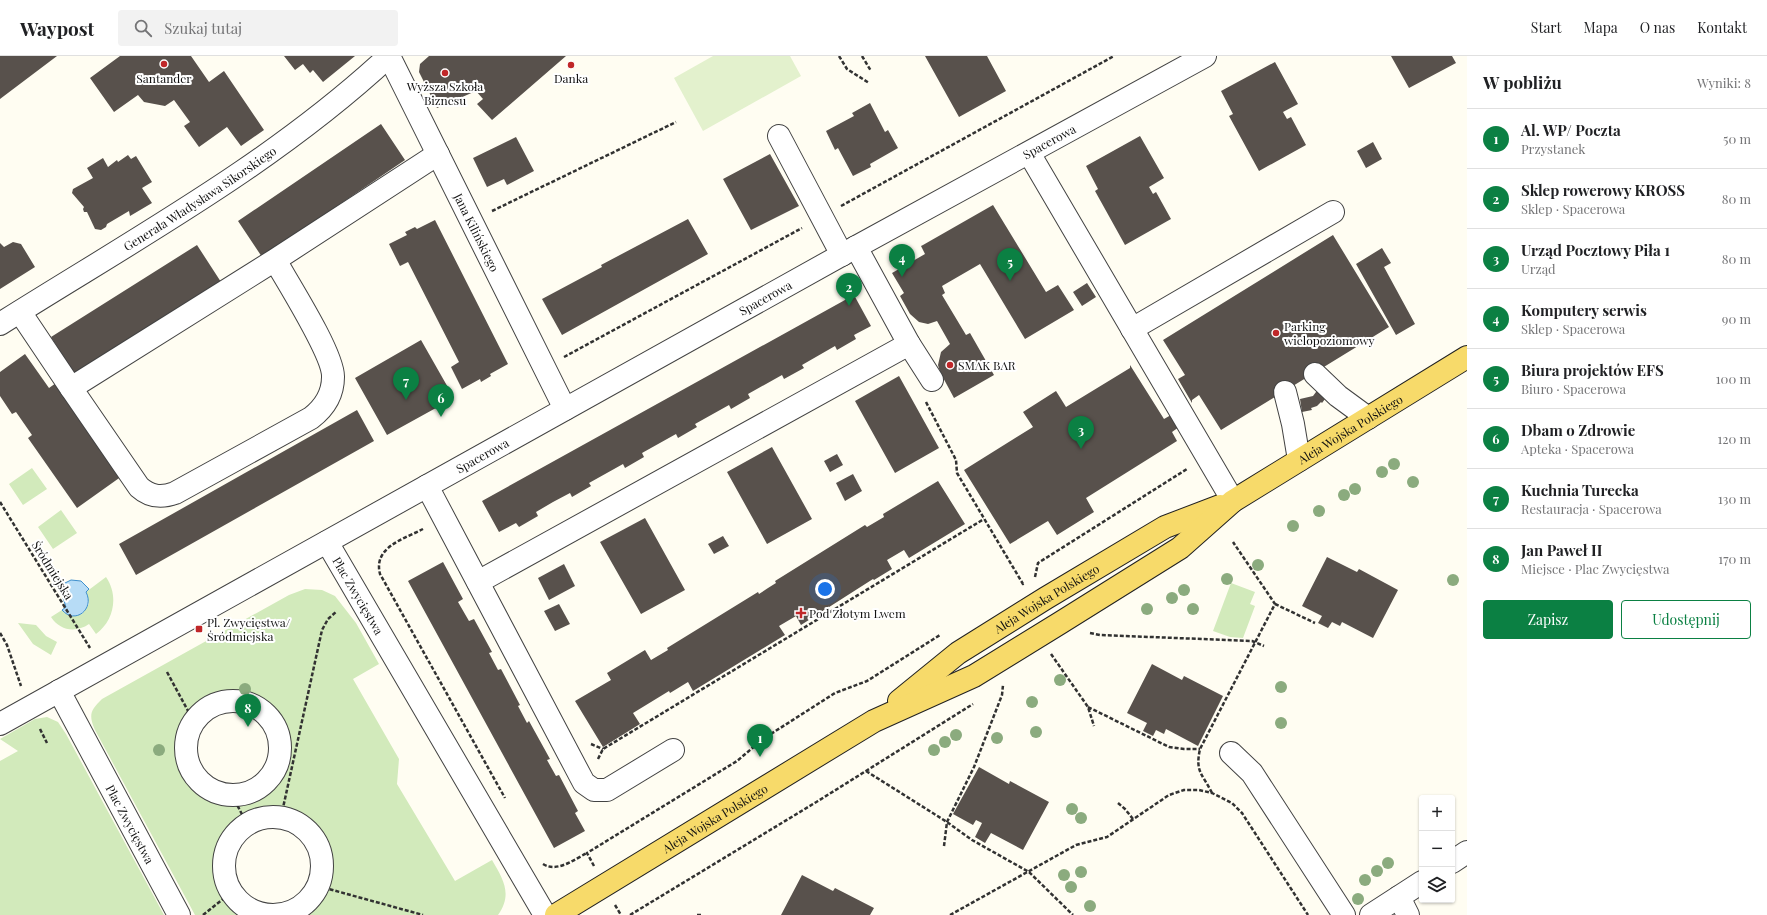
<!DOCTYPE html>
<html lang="pl">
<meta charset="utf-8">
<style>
body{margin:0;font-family:"Playfair Display",serif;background:#f2f2f2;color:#202124}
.controls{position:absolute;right:12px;bottom:12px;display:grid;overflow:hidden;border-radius:4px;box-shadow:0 1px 3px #0004}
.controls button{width:36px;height:36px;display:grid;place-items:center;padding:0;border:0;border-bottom:1px solid #e0e0e0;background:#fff;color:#202124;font:20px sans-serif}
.you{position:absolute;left:825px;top:533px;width:14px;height:14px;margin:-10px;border:3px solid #fff;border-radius:50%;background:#1a73e8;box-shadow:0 0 0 6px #1a73e833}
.badge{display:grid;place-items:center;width:26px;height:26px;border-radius:50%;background:#0b8043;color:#fff;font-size:13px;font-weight:700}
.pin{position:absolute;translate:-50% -33px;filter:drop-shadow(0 1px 2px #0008)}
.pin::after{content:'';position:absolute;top:21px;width:14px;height:12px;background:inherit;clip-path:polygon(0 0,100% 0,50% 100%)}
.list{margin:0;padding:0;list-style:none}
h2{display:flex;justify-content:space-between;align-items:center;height:52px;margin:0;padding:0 16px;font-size:17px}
h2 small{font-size:13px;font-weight:400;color:#757577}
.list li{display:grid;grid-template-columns:26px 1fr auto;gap:12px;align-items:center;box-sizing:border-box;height:60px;padding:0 16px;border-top:1px solid #e0e0e0}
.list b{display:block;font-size:15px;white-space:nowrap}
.list p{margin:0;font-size:13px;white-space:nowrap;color:#757577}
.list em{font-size:13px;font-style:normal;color:#757577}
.actions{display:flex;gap:8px;padding:12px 16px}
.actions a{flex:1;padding:9px 0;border:1px solid #0b8043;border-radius:4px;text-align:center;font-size:14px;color:#0b8043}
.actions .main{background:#0b8043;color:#fff}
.icon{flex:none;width:22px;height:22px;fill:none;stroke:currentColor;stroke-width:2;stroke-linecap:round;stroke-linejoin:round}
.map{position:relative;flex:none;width:1467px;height:859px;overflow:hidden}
header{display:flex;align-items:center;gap:24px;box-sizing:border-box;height:56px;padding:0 20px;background:#fff;border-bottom:1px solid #e0e0e0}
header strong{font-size:19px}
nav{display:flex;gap:22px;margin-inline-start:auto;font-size:14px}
.search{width:280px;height:36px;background:#f2f2f2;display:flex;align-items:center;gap:10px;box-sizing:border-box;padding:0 14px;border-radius:4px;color:#757577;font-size:15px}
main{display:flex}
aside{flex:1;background:#fff}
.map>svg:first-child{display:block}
.green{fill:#d2eabb;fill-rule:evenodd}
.pitch{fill:#e3f1cd}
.water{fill:#b7dcf6;stroke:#3e8fcd}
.building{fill:#58514c}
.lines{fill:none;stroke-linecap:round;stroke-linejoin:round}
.minor-casing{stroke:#434343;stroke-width:24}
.major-casing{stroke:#212121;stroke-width:24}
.path{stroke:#323232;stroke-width:2.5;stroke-dasharray:4 2;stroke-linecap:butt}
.minor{stroke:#fff;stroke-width:22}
.major{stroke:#f7da6a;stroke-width:22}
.tree{fill:#8bab7e}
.poi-dot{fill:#c02729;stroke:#fff;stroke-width:1.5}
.labels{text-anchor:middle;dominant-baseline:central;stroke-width:4;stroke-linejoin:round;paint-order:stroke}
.poi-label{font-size:12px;fill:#101010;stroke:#fff;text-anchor:start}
.street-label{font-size:12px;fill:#101010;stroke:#fff}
</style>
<header>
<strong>Waypost</strong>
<div class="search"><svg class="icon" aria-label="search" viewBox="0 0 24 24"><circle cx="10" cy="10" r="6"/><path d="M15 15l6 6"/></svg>Szukaj tutaj</div>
<nav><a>Start</a><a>Mapa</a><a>O nas</a><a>Kontakt</a></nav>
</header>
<main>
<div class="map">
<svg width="1467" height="859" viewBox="0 0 1467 859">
<rect width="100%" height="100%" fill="#fffdf2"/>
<path class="green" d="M 32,412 L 47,433 L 23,449 L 9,428 Z
M 61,454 L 77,477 L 53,493 L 38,471 Z
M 106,521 C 119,540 114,565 96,578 L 89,568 C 76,577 60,575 51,561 L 62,554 L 71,560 L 82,558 L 89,548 L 86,536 Z
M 1231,527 L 1255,536 L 1250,548 L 1255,550 L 1243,582 L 1230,581 L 1213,575 Z
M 305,533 L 322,534 L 335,540 L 356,567 L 379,608 L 353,623 L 399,703 L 397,728 L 455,825 L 492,804 C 503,823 513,838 498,859 L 195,859 L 95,674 C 88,658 91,654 102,643 L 289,539 ZM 233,644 C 296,648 295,738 234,739 C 173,740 170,648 233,644 ZM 273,760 C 339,765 337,858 274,859 C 210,859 207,767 273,760 Z
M 18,567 L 36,569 L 46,580 L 57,586 L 51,599 L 33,588 Z
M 47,661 L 58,666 L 66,678 L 164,859 L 0,859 L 0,705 L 18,695 L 0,683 L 35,663 Z"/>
<path class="pitch" d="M 713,0 L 790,0 L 801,20 L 703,75 L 674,22 Z"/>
<path class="water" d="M 71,524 L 81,525 L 89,533 L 86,536 C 95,553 75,569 62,554 L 66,551 L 63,542 L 68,535 L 63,528 Z"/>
<path class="building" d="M 0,0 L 57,0 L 0,43 Z
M 120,0 L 191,0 L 209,26 L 224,15 L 264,74 L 241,90 L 227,71 L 199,91 L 184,70 L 190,66 L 174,44 L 165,50 L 144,46 L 138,39 L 114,56 L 90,22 Z
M 284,0 L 355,0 L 323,26 L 313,14 L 310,17 L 303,8 L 295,14 Z
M 429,0 L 566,0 L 492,64 L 477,48 L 483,43 L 476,35 L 437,52 L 419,16 L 420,8 Z
M 925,0 L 987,0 L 1006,35 L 959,61 Z
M 1391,0 L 1452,0 L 1456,7 L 1409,32 Z
M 1275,6 L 1298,48 L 1283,56 L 1287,63 L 1291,61 L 1306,89 L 1259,115 L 1229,60 L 1233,58 L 1221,35 Z
M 870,47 L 885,76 L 888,74 L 898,92 L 870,108 L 871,111 L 853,120 L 838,92 L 835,94 L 826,75 L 854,60 L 852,57 Z
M 381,68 L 405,104 L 262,201 L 238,165 Z
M 1140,80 L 1164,122 L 1149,131 L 1153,138 L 1156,136 L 1171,163 L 1125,189 L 1095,135 L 1098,133 L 1086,110 Z
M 516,81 L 534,115 L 507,129 L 504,123 L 487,131 L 473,102 Z
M 1373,86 L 1382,103 L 1366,112 L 1357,95 Z
M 770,98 L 799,150 L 751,174 L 723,123 Z
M 128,99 L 131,103 L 136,100 L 152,126 L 142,132 L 152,147 L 130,160 L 129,155 L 107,168 L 106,171 L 101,174 L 95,173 L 87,156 L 84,156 L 83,153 L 84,151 L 72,137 L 73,133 L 93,122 L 87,112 L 103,102 L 108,111 L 117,104 L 118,106 Z
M 993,149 L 1046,236 L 1058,229 L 1074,254 L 1025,283 L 980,208 L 942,230 L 945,237 L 942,239 L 966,279 L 970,277 L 994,319 L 954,342 L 940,316 L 938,309 L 941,296 L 950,288 L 937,265 L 928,268 L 919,266 L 910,258 L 900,240 L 904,237 L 892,217 L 925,198 L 921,190 L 923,189 Z
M 688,163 L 708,198 L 562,279 L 542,243 L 602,211 L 601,209 Z
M 435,164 L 508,308 L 490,318 L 491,320 L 481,326 L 480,323 L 462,333 L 451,311 L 459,306 L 408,206 L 400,210 L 389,188 L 407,179 L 405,176 L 415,171 L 417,173 Z
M 1333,179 L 1389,271 L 1221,374 L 1199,339 L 1192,344 L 1192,347 L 1178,323 L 1185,319 L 1163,284 Z
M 13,186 L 21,188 L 35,211 L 0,233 L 0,187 L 4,191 Z
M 197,189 L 221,226 L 74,318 L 51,281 Z
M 1382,192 L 1391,207 L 1384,211 L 1415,268 L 1396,279 L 1356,208 Z
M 1087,227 L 1096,241 L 1082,250 L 1073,236 Z
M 854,239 L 871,270 L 854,279 L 856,283 L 837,294 L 835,290 L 802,309 L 804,312 L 784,323 L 782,319 L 748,338 L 750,342 L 731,353 L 729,349 L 695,368 L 697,371 L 678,382 L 676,378 L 642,397 L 644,401 L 625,412 L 623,408 L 589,427 L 591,430 L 572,441 L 570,437 L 553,446 L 536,456 L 538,460 L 519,471 L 516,467 L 499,476 L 482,445 Z
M 421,284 L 454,342 L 387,379 L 355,322 Z
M 25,298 L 49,332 L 56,327 L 122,420 L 77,452 L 28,382 L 32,379 L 16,356 L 12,358 L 0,340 L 0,316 Z
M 1130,309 L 1164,363 L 1171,359 L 1179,371 L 1172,376 L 1177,385 L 1086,442 L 1094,456 L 1057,479 L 1048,465 L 1010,488 L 964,414 L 1033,371 L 1023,356 L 1056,335 L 1066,351 L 1130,312 Z
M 899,320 L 939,392 L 895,417 L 855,345 Z
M 1319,332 L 1328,339 L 1322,347 L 1321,346 L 1317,350 L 1311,352 L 1312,354 L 1302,356 L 1300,343 L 1313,340 Z
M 357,354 L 374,385 L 136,519 L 119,488 Z
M 772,391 L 812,463 L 767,488 L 727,416 Z
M 837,398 L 843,409 L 830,416 L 824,405 Z
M 853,418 L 862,435 L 845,445 L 836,427 Z
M 938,425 L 965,468 L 909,502 L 904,494 L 887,504 L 892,513 L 874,524 L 873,523 L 801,569 L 796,560 L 779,570 L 785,579 L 693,635 L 688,626 L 670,637 L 669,635 L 633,657 L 640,668 L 603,691 L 575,645 L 611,624 L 607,617 L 645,594 L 651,604 L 668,594 L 667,592 L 758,536 L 759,538 L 768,532 L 776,527 L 775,525 L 865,469 L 867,471 L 884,461 L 883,458 Z
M 645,462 L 685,534 L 641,558 L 600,486 Z
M 723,480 L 729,490 L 714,498 L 708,488 Z
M 1327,501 L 1357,516 L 1359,513 L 1398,534 L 1373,582 L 1342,566 L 1340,570 L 1332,566 L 1328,572 L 1318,567 L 1322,560 L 1302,550 Z
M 443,506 L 463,543 L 458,546 L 469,565 L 474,563 L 492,596 L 489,597 L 498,614 L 501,613 L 520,649 L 518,650 L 527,667 L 529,665 L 550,703 L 547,704 L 556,720 L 559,719 L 578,755 L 575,757 L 585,775 L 554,792 L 408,525 Z
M 564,508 L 575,530 L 549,544 L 538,522 Z
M 559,548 L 570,568 L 555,575 L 544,555 Z
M 1152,608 L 1182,624 L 1184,620 L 1223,640 L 1198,690 L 1166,673 L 1164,678 L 1156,674 L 1153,680 L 1143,675 L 1147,667 L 1127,657 Z
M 979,711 L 1009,728 L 1010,725 L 1049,746 L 1023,794 L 991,777 L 985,787 L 975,781 L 982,767 L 976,764 L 973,769 L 953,758 Z
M 802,819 L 833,835 L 835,832 L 874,852 L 870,859 L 781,859 Z"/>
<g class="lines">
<g class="minor-casing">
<g id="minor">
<path id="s1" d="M 389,0 L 565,353"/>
<path d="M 779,80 L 842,199"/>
<path d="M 1029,97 L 1233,445"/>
<path d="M 856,191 L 909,288 L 932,324"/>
<path d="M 275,204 C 288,227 334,299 333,321 C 333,338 324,352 311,362 L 175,437 C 161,442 150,441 139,431 L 71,332 L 275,204 L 438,98"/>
<path d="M 20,256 L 71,332"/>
<path id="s2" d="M 0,268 C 133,184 273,108 389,0"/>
<path d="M 1132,273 L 1333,156"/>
<path d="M 1315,318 L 1338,340 L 1368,362"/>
<path d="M 1285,336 L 1293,368 L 1299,404"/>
<path d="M 427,430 L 584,727 L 594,734 L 607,734 L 673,694"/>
<path id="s3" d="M 327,486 L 545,859"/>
<path d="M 478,526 L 909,288"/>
<path id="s4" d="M 59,635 L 179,859"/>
<circle cx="233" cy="692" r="47"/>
<path id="s5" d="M 0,668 L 856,191 L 1205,0"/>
<path d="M 1231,697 L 1252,717 L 1344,859"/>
<circle cx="273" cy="810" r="49"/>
<path d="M 1452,806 L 1467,796"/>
<path d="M 1399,841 L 1408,859"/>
<path d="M 1371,859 L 1422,826"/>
</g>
</g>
<g class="major-casing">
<g id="major">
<path id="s6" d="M 899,645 L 958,597 L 1046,542 L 1165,471 L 1220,450"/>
<path id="s7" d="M 556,859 L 874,665 L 974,620 L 1060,567 L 1180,492 L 1233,445 L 1467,301"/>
</g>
</g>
<path class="path" d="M 839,0 L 847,13 L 869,27
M 862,0 L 871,15
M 841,150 L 1114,0
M 492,155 L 676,66
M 564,301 L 802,172
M 926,346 L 956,404 L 957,417 L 1023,528 L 1024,527
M 0,446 L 90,592
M 423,473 C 404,483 373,491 380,518 L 505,742
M 1035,521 L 1038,507 L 1187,413
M 1275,548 L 1315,567
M 0,577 L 7,589 L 21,630
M 1090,577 L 1100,579 L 1252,585 L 1264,590
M 1051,598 L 1088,651 L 1094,670
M 167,616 L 194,666
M 1088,651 L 1169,691 L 1184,693 L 1200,693
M 40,673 L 47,687
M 591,688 L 603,693
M 598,703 L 603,693 L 984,463
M 866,715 L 947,766 L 972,784 L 1029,816 L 1073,859
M 1212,737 C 1202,717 1195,716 1200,693 L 1275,548 L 1233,486
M 232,739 L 247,768
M 1118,747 L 1125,753 L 1133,763
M 281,761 L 322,574 L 328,563 L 337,555
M 944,790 L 947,766 L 974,711 L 1002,639 L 1003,629
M 543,808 C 557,817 575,803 587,797
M 594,810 L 587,797 L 737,705 L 763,683 L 835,637 L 867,625 L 940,579
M 318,830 L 423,859
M 615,849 L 621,859
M 203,859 L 232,836
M 630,859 L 818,745 L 973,648
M 697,859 L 703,859
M 950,859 L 1076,789 L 1107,781 L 1169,739 L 1184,734 L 1199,734 L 1212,737 L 1232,747 L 1242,757 L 1308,859"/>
<use href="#minor" class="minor"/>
<use href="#major" class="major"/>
</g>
<g class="tree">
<circle cx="1394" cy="408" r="6"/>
<circle cx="1382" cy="416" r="6"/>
<circle cx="1413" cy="426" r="6"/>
<circle cx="1355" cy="433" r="6"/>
<circle cx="1344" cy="439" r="6"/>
<circle cx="1319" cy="455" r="6"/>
<circle cx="1293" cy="470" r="6"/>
<circle cx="1258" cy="509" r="6"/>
<circle cx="1227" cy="523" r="6"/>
<circle cx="1453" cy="524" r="6"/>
<circle cx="1184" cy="534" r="6"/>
<circle cx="1172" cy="542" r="6"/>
<circle cx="1147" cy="553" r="6"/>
<circle cx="1193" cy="553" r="6"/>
<circle cx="1060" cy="624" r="6"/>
<circle cx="1281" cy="631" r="6"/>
<circle cx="245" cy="633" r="6"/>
<circle cx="1032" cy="646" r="6"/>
<circle cx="1281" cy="667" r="6"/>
<circle cx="1036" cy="676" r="6"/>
<circle cx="956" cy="679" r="6"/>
<circle cx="997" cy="682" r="6"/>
<circle cx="945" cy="686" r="6"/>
<circle cx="159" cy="694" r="6"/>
<circle cx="934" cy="694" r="6"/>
<circle cx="1072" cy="753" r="6"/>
<circle cx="1081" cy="762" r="6"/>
<circle cx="1388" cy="807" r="6"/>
<circle cx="1377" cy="815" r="6"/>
<circle cx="1081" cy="816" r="6"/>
<circle cx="1064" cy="819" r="6"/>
<circle cx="1365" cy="824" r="6"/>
<circle cx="1071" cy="831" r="6"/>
<circle cx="1358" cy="843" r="6"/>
<circle cx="1090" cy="850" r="6"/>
</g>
<g class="poi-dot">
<circle cx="164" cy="8" r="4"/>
<circle cx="571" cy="9" r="4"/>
<circle cx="445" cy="17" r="4"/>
<circle cx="1276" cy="277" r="4"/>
<circle cx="950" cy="309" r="4"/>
<path d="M799 551h4v4h4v4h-4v4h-4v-4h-4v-4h4z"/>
<rect x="195" y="569" width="8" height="8" rx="2"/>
</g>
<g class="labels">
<g class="poi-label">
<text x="164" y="22" text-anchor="middle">Santander</text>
<text x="571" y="22" text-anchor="middle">Danka</text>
<text x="445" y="30" text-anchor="middle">Wyższa Szkoła<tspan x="445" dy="14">Biznesu</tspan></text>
<text x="1284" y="270">Parking<tspan x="1284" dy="14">wielopoziomowy</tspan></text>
<text x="958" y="309">SMAK BAR</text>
<text x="809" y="557">Pod Złotym Lwem</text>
<text x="207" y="566">Pl. Zwycięstwa/<tspan x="207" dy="14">Śródmiejska</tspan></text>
</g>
<g class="street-label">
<text stroke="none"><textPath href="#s5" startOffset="1200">Spacerowa</textPath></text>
<text stroke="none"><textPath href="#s2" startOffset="236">Generała Władysława Sikorskiego</textPath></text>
<text stroke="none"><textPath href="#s1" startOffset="197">Jana Kilińskiego</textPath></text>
<text stroke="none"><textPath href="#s5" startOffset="876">Spacerowa</textPath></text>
<text stroke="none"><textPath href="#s7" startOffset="933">Aleja Wojska Polskiego</textPath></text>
<text stroke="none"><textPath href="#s5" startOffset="552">Spacerowa</textPath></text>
<text transform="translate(53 514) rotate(58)">Śródmiejska</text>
<text stroke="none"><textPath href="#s3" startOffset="62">Plac Zwycięstwa</textPath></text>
<text stroke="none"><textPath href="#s6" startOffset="180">Aleja Wojska Polskiego</textPath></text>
<text stroke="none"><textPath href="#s7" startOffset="186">Aleja Wojska Polskiego</textPath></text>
<text stroke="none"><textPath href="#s4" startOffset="151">Plac Zwycięstwa</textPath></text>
</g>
</g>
</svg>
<div class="controls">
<button>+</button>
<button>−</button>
<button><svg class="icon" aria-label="layers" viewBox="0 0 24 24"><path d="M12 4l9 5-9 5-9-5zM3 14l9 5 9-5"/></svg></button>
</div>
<div class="you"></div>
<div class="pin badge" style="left:760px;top:701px">1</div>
<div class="pin badge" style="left:849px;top:250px">2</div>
<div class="pin badge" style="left:1081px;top:393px">3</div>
<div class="pin badge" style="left:902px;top:221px">4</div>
<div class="pin badge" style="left:1010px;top:225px">5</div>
<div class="pin badge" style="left:441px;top:361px">6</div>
<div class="pin badge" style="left:406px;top:344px">7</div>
<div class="pin badge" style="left:248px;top:671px">8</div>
</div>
<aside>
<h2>W pobliżu<small>Wyniki: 8</small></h2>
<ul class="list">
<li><span class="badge">1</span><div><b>Al. WP/ Poczta</b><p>Przystanek</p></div><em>50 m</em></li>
<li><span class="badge">2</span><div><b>Sklep rowerowy KROSS</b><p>Sklep · Spacerowa</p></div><em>80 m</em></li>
<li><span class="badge">3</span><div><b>Urząd Pocztowy Piła 1</b><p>Urząd</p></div><em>80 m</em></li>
<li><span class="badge">4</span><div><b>Komputery serwis</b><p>Sklep · Spacerowa</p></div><em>90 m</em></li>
<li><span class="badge">5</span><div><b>Biura projektów EFS</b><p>Biuro · Spacerowa</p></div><em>100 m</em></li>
<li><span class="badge">6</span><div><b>Dbam o Zdrowie</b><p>Apteka · Spacerowa</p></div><em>120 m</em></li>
<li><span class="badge">7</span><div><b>Kuchnia Turecka</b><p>Restauracja · Spacerowa</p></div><em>130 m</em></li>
<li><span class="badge">8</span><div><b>Jan Paweł II</b><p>Miejsce · Plac Zwycięstwa</p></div><em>170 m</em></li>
</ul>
<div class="actions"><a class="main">Zapisz</a><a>Udostępnij</a></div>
</aside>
</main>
